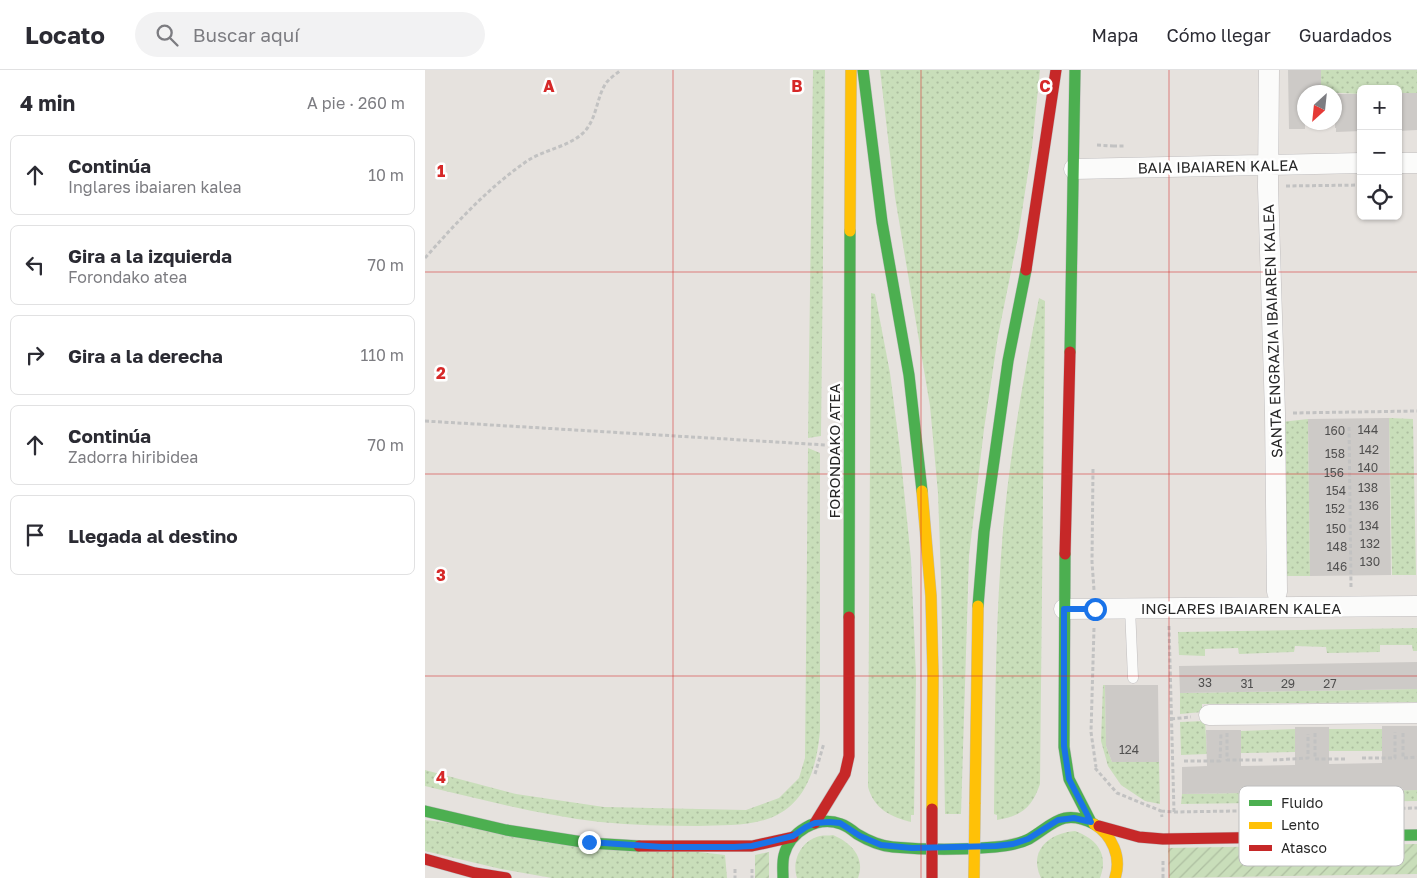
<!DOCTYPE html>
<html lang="es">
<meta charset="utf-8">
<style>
body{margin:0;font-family:"Golos Text",sans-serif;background:#f2f2f3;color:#2b2b33}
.controls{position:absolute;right:15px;top:15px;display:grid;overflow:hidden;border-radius:8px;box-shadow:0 1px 4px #0004}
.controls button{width:45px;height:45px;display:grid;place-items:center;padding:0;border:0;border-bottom:1px solid #e1e1e2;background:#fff;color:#2b2b33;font:25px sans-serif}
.compass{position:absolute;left:872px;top:15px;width:45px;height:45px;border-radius:50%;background:#fff;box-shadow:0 1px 4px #0004;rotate:207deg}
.stop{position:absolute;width:15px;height:15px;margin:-11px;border:4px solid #1a73e8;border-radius:50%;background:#fff}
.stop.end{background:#1a73e8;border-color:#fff;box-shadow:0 1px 5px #0008}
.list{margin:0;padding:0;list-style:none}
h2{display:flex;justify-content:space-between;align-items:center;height:65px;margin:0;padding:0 20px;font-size:21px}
h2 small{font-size:16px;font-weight:400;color:#7c7c81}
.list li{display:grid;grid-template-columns:32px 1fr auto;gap:15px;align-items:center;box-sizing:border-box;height:80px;margin:0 10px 10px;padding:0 10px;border:1px solid #e1e1e2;border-radius:8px}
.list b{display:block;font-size:19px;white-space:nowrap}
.list p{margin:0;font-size:16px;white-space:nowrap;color:#7c7c81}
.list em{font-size:16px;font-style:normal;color:#7c7c81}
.icon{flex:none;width:28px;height:28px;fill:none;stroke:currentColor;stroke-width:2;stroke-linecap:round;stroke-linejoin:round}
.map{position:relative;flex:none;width:992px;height:808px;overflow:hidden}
header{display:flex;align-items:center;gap:30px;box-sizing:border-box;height:70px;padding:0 25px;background:#fff;border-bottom:1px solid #e1e1e2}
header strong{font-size:24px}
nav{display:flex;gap:28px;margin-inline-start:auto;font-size:18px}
.search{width:350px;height:45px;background:#f2f2f3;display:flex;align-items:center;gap:12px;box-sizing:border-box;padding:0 18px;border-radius:28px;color:#7c7c81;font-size:19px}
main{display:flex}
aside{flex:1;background:#fff}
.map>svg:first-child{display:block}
.grass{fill:url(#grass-dots)}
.garden{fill:url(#garden-furrows)}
.building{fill:#cdcac7}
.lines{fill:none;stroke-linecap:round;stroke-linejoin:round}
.lane-casing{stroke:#c0bebf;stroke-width:11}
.street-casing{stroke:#c0bebf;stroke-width:21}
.fast-casing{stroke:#c0bebf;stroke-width:12}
.slow-casing{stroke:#c0bebf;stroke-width:12}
.jam-casing{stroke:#c0bebf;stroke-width:12}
.path{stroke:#c2c2c2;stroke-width:3;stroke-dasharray:4 2.5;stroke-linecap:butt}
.lane{stroke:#fbfbfa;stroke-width:10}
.street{stroke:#fbfbfa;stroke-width:20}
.fast{stroke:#4caf50;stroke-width:11}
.slow{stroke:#ffc107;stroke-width:11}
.jam{stroke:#c62828;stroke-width:11}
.slow-bridge-casing{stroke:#c3c1c0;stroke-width:12;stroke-linecap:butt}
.jam-bridge-casing{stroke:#c3c1c0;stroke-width:12;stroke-linecap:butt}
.slow-bridge{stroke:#ffc107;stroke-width:11}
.jam-bridge{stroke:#c62828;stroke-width:11}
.route{stroke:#1a73e8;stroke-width:6}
.grid{fill:none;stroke:#d62828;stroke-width:1;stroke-opacity:0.55}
.labels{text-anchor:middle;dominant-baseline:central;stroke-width:5;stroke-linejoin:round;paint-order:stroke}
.number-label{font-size:12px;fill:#515050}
.street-label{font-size:15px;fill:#272727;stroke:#fff}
.key{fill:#fff;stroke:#bebebe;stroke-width:1}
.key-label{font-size:14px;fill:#272727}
.grid-label{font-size:16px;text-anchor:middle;font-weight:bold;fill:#d62828;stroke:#fff;stroke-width:5;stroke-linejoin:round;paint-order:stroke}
</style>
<header>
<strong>Locato</strong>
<div class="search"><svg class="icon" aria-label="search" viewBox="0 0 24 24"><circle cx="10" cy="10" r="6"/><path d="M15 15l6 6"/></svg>Buscar aquí</div>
<nav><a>Mapa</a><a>Cómo llegar</a><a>Guardados</a></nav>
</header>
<main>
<aside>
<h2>4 min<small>A pie · 260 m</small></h2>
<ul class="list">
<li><svg class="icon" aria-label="ahead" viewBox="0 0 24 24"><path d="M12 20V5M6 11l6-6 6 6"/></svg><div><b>Continúa</b><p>Inglares ibaiaren kalea</p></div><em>10 m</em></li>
<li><svg class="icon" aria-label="left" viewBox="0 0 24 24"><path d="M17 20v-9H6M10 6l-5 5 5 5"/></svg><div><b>Gira a la izquierda</b><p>Forondako atea</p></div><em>70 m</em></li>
<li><svg class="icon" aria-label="right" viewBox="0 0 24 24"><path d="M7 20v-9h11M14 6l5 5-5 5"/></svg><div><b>Gira a la derecha</b></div><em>110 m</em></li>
<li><svg class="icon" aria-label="ahead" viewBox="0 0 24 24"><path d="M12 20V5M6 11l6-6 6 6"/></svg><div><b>Continúa</b><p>Zadorra hiribidea</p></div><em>70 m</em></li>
<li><svg class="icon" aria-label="arrive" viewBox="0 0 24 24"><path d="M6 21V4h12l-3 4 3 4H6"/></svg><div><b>Llegada al destino</b></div></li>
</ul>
</aside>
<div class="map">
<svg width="992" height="808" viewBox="0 0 992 808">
<defs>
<pattern id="grass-dots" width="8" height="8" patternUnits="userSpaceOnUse" patternTransform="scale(1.25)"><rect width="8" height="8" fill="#c9deba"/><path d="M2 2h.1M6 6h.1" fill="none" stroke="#adbea0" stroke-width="1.8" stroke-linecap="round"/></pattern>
<pattern id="garden-furrows" width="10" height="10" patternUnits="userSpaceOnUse" patternTransform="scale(1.25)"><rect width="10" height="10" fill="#c9deba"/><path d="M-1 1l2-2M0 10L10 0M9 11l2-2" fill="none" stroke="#adbea0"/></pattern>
</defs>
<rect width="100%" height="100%" fill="#e6e2de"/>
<path class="grass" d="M 388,0 L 400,0 L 396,366 L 383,368 Z
M 455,0 L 615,0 L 607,77 L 593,167 L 573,266 L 559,359 L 544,486 L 536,744 L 520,744 L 516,507 L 513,423 L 505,336 L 470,127 Z
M 896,0 L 992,0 L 992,23 L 973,23 L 973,19 L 936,19 L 936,24 L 896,22 Z
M 446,223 L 450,224 L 465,303 L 475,381 L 486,489 L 491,606 L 489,745 L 486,745 L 486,752 C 466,747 449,739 443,717 Z
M 614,228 L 620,231 L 615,714 C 607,738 596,746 572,750 L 572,745 L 569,744 C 570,650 570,555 578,460 C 585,382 599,305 614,228 Z
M 964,348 L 988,349 L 991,505 L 967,505 Z
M 883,349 L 885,506 L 860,506 L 856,352 Z
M 383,378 L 395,383 L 395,661 C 392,694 383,729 352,745 C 328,757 299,755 273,756 C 241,756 207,755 175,752 C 116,745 58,730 0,716 L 0,700 L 91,724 L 179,737 L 321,740 L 354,728 L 374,708 L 380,688 Z
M 992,558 L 992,581 L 988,581 L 987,575 L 955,575 L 955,582 L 902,583 L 901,577 L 870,576 L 869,582 L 814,584 L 813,578 L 780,579 L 780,586 L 754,585 L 753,562 Z
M 678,615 L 680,615 L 681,676 L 687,692 L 734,692 L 735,734 L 720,731 L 696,715 L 683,696 L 676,671 Z
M 992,619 L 992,632 L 777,634 L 777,642 L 755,644 L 755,623 Z
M 780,651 L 782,684 L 756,685 L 755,652 Z
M 870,659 L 870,682 L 816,683 L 816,661 Z
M 904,659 L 957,659 L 957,681 L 904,681 Z
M 992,720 L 992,731 L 756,734 L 757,724 Z
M 0,750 L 300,785 L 302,808 L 127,808 L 76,799 L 0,781 Z
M 650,761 C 672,769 684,784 675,808 L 616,808 C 603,781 624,763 650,761 Z
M 408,765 C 425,772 441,787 433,808 L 372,808 C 366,790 377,770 395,766 C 399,765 404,766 408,765 Z"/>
<path class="garden" d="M 992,774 L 992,804 L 744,808 L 743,778 Z
M 344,782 L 344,808 L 330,808 L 330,785 Z"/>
<path class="building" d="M 863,0 L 896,0 L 896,22 L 880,22 L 880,59 L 864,59 Z
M 973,23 L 992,23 L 992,60 L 973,61 Z
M 910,24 L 936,24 L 936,61 L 911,62 L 911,58 L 910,58 Z
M 964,348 L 966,505 L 885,506 L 883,349 Z
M 992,592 L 992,619 L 755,623 L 754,596 Z
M 680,615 L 733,615 L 734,692 L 687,692 L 681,676 Z
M 957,656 L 992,656 L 992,720 L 757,724 L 757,697 L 782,696 L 781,660 L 816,660 L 816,696 L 870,695 L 870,657 L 904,657 L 904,694 L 957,693 Z"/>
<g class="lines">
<g class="lane-casing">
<path id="lane" d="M 705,538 L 708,608"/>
</g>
<g class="street-casing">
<path id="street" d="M 844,0 L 843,117 L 850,343 L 852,522
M 973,93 L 992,93
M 649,99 L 936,93
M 639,539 L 992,536
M 784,645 L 992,643"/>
</g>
<g class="fast-casing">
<path id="fast" d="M 438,0 L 457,152 L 484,305 L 497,421
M 645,282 L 650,0
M 640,484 L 639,677 L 644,709 L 666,752
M 553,536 L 559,462 L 583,291 L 601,200
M 424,547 L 425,161
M 0,741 L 81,760 L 164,773 L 214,776
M 917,766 L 992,765
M 358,808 C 358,800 357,793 359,785 C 365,762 392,745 416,754 C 422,756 427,760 432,764 C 442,770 455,776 468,777 C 501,780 537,780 570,777 C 581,776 594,774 604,769 C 628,755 637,738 669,754"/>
</g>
<g class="slow-casing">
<path id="slow" d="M 425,161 L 426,0
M 497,421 L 506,526 L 508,605 L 507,739
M 550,734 L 553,536
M 669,754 C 687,765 697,787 690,808"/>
</g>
<g class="jam-casing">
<path id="jam" d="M 601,200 L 631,0
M 640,484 L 645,282
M 390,753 L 420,704 L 424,686 L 424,547
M 674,756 L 714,767 L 738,769 L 917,766
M 214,776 L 327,776 L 368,767
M 0,789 L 50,803 L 81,808"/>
</g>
<path class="path" d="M 672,75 L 688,76 L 688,79
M 688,76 L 700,76
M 861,116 L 936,115
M 0,188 C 31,153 63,118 102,91 C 119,80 142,77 157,64 C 172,51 171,28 181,13 C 185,8 191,4 196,0
M 868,343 L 992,341
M 0,351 L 401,375
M 924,357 L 926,518
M 668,399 L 667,492 L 669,520
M 744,556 L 749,742
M 669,558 L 666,662 L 671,697
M 746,649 L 766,647
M 802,663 L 802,690 L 838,690
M 890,663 L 890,689 L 921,689
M 978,663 L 978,688 L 992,687
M 937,688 L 970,688 L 970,662
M 848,690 L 883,688 L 883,664
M 759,691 L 795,691 L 796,662
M 670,698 L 692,723 L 736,741 L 737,747
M 390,704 L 399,673
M 736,741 L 749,742 L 992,738
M 310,799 L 310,808
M 327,799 L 327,808
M 738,808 L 738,791"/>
<use href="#lane" class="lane"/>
<use href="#street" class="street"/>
<use href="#fast" class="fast"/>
<use href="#slow" class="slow"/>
<use href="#jam" class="jam"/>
<g class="slow-bridge-casing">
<path id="slow-bridge" d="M 549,808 L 550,734"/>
</g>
<g class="jam-bridge-casing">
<path id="jam-bridge" d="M 507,739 L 507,808"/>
</g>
<use href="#slow-bridge" class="slow-bridge"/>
<use href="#jam-bridge" class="jam-bridge"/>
</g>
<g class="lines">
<path class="route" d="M 164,772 L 237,777 L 309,777 L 327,776 L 368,766 L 381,757 L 390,753 L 404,752 L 415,753 L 435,766 L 456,775 L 487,778 L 571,776 L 588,774 L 603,769 L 633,750 L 649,748 L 666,752 L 644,709 L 639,676 L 639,539 L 670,539"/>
</g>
<path class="grid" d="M 248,0 L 248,808M 496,0 L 496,808M 744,0 L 744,808M 0,202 L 992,202M 0,404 L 992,404M 0,606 L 992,606"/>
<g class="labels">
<g class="number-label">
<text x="943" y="359">144</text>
<text x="910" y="360">160</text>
<text x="944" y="379">142</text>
<text x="910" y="383">158</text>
<text x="943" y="397">140</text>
<text x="909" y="402">156</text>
<text x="943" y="417">138</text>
<text x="911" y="420">154</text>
<text x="944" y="435">136</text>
<text x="910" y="438">152</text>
<text x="944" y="455">134</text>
<text x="911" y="458">150</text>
<text x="945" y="473">132</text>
<text x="912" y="476">148</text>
<text x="945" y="491">130</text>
<text x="912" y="496">146</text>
<text x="780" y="612">33</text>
<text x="822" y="613">31</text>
<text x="863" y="613">29</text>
<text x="905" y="613">27</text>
<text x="704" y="679">124</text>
</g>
<g class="street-label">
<text transform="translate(793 96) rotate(-1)">BAIA IBAIAREN KALEA</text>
<text transform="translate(847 261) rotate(-92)">SANTA ENGRAZIA IBAIAREN KALEA</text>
<text transform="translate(409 381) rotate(-90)">FORONDAKO ATEA</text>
<text x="816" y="538">INGLARES IBAIAREN KALEA</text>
</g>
</g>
<rect x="814" y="716" width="165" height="80" rx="8" class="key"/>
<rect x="824" y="730" width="23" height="6" fill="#4caf50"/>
<rect x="824" y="752" width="23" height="7" fill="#ffc107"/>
<rect x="824" y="775" width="23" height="6" fill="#c62828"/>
<g class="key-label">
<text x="856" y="738">Fluido</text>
<text x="856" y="760">Lento</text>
<text x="856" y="783">Atasco</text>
</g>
<g class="grid-label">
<text x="124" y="22">A</text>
<text x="372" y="22">B</text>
<text x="620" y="22">C</text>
<text x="16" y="107">1</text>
<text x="16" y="309">2</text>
<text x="16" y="511">3</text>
<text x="16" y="713">4</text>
</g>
</svg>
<div class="controls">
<button>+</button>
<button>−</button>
<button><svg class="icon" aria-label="locate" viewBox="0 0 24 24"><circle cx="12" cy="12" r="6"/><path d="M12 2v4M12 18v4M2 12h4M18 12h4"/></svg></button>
</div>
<svg class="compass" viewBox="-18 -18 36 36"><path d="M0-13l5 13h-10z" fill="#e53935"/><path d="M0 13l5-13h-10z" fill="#7c7c81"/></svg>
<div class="stop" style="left:670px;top:539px"></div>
<div class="stop end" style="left:164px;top:772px"></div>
</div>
</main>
